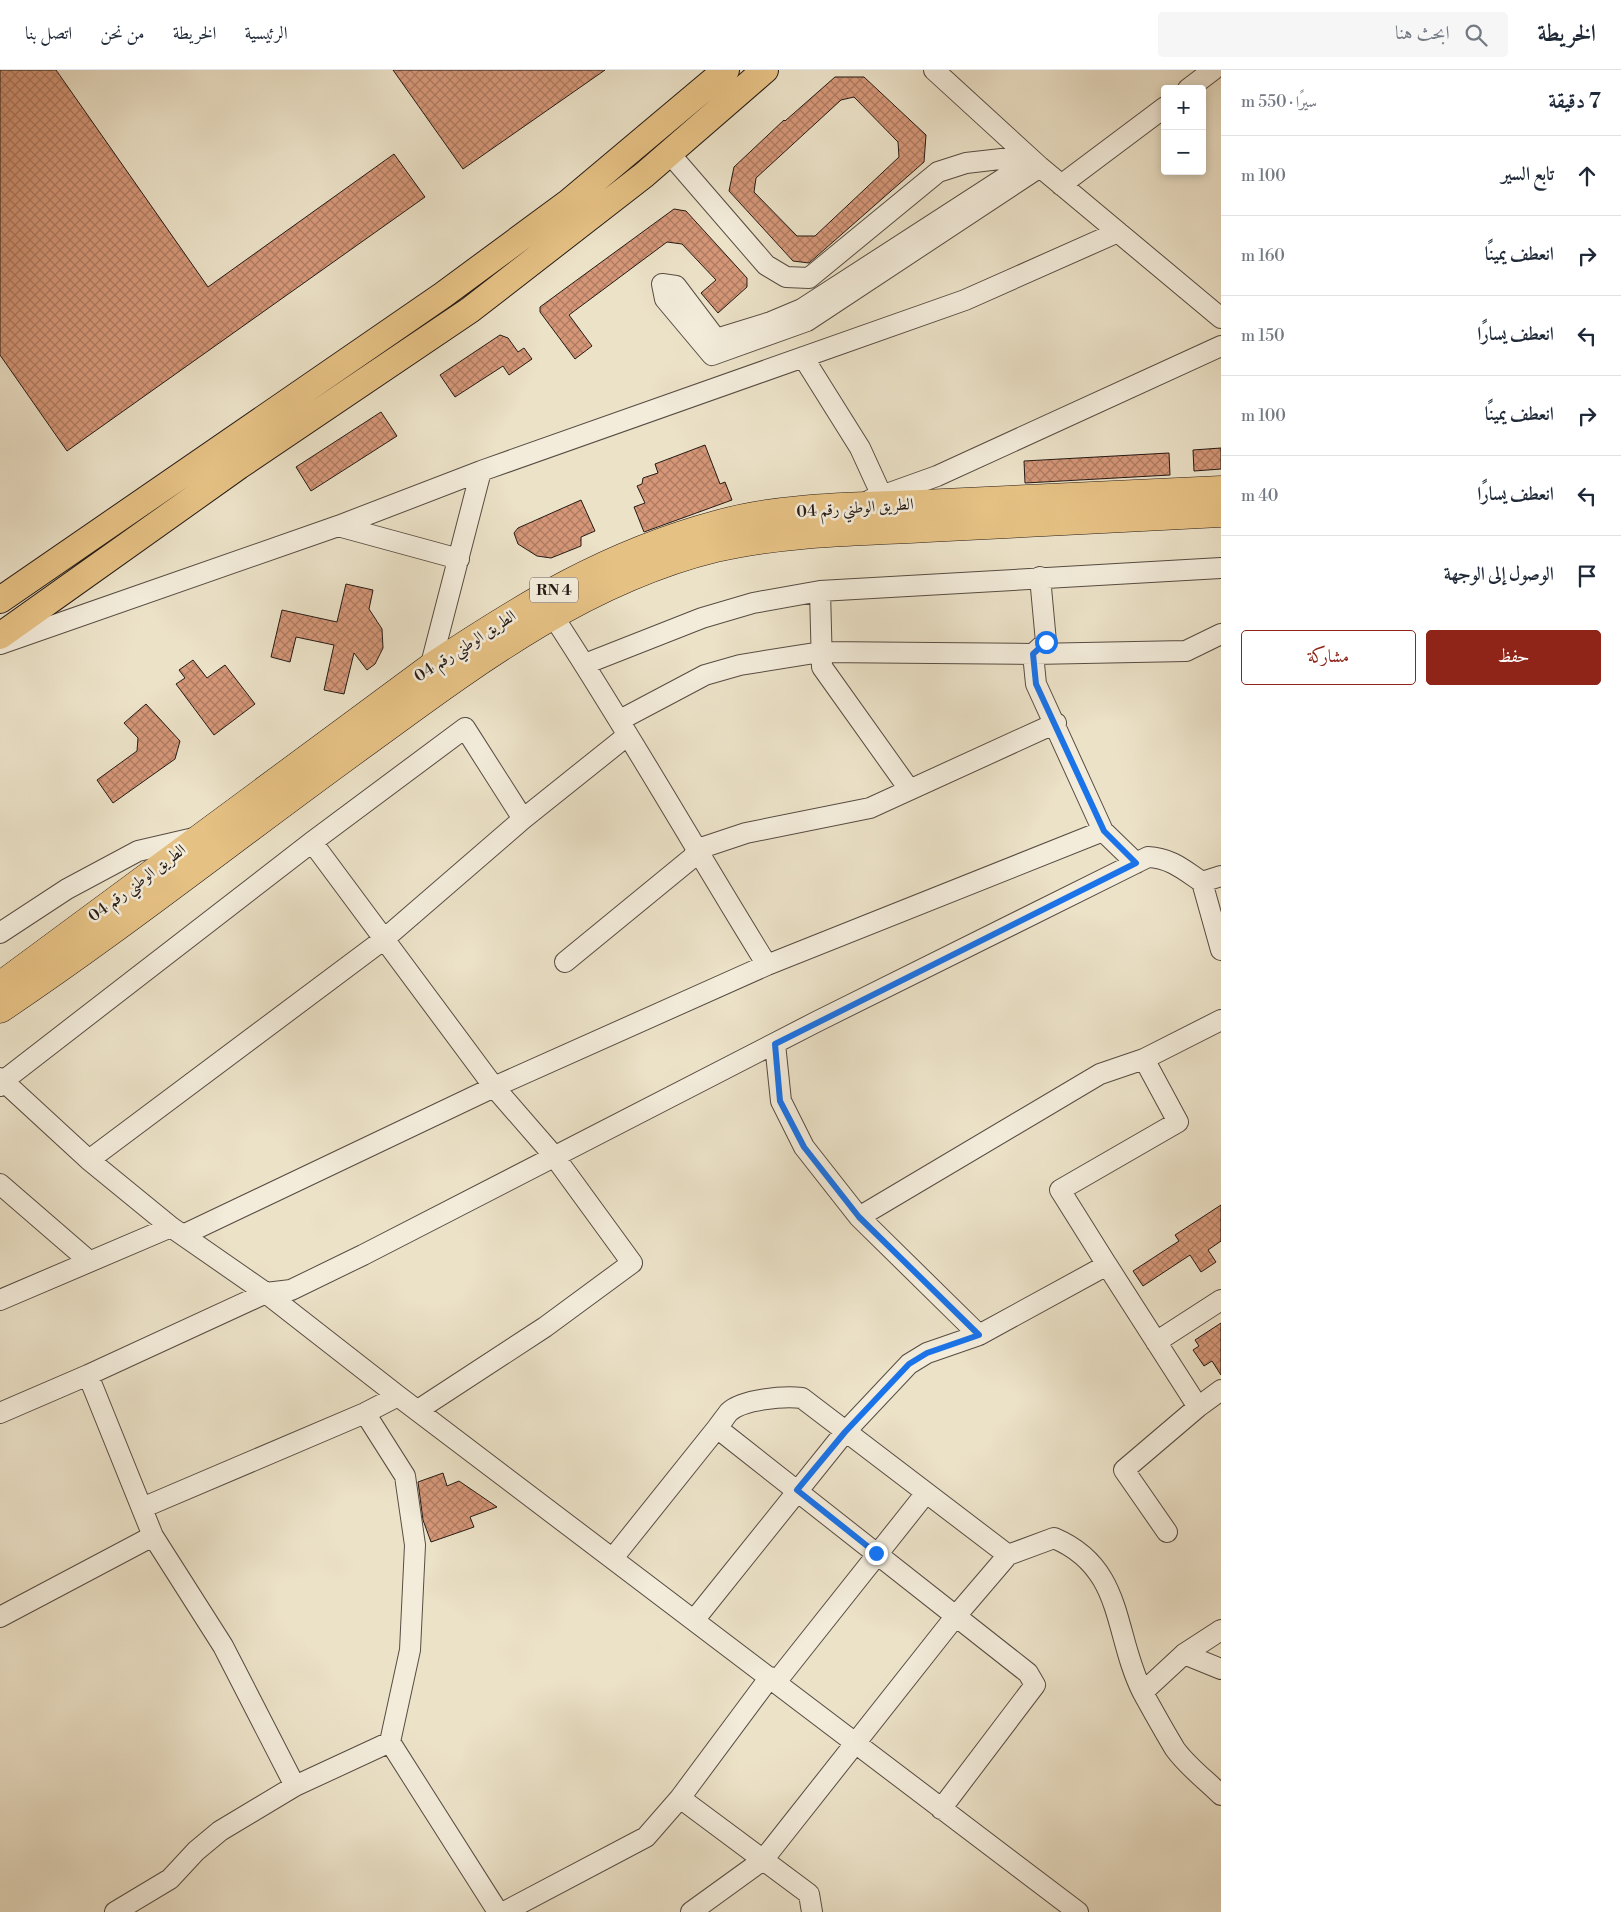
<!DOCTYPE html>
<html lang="ar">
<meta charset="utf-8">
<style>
body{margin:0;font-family:"Libre Bodoni",Amiri,serif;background:#f6f6f7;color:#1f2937;direction:rtl}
.controls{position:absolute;right:15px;top:15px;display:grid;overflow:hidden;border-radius:5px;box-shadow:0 2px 8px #0003}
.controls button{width:45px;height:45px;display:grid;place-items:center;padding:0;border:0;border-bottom:1px solid #e0e1e3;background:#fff;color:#1f2937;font:25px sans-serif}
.stop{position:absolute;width:15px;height:15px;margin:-11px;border:4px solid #1a73e8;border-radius:50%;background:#fff}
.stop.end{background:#1a73e8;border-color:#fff;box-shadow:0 1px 5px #0008}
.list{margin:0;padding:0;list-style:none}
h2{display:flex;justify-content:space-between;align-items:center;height:65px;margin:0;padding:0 20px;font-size:21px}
h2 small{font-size:16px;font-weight:400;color:#747a83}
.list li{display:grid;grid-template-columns:32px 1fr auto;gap:15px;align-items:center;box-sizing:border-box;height:80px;padding:0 20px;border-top:1px solid #e0e1e3}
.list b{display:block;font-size:19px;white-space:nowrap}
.list em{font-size:16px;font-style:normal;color:#747a83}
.actions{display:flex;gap:10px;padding:15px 20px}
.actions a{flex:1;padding:11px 0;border:1px solid #8f2418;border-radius:5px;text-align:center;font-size:18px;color:#8f2418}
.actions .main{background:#8f2418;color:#fff}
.icon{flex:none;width:28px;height:28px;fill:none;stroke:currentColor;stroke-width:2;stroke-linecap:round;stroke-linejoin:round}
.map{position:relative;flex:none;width:1221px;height:1842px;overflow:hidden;direction:ltr}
header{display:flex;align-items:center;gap:30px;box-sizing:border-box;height:70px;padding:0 25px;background:#fff;border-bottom:1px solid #e0e1e3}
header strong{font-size:24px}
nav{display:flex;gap:28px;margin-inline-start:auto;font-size:18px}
.search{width:350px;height:45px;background:#f6f6f7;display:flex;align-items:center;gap:12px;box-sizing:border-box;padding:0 18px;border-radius:5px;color:#747a83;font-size:19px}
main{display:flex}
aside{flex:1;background:#fff}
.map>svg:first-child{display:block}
.building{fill:url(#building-cross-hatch);stroke:#251a15;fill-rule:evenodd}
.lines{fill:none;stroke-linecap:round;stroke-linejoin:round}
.minor-casing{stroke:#574c42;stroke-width:22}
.major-casing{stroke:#251a15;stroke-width:28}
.highway-casing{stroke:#251a15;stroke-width:29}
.minor{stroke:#f3ecdb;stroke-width:20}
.major{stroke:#e6c184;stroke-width:26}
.highway{stroke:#e6c184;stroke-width:28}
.route{stroke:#1a73e8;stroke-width:6}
.labels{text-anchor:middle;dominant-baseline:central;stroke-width:5;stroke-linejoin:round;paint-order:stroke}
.shield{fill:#f3ecdb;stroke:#635950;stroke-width:1}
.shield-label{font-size:15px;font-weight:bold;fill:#251a15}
.street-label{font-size:16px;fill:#251a15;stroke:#f3ecdb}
</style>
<header>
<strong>الخريطة</strong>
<div class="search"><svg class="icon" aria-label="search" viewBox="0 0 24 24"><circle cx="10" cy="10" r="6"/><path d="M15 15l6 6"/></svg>ابحث هنا</div>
<nav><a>الرئيسية</a><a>الخريطة</a><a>من نحن</a><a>اتصل بنا</a></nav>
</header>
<main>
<aside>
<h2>7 دقيقة<small>سيرًا · 550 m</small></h2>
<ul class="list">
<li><svg class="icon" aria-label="ahead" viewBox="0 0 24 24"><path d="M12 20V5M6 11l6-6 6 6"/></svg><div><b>تابع السير</b></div><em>100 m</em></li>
<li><svg class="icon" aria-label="right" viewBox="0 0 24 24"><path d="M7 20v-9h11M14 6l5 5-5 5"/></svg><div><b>انعطف يمينًا</b></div><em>160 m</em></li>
<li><svg class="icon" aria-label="left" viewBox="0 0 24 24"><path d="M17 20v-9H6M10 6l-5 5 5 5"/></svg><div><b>انعطف يسارًا</b></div><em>150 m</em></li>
<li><svg class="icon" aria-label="right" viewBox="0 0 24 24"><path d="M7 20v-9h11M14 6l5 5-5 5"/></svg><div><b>انعطف يمينًا</b></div><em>100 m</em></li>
<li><svg class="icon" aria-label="left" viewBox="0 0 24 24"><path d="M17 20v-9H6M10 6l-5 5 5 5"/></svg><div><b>انعطف يسارًا</b></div><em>40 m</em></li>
<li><svg class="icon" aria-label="arrive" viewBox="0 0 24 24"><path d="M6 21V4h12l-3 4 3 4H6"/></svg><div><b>الوصول إلى الوجهة</b></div></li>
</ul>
<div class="actions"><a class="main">حفظ</a><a>مشاركة</a></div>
</aside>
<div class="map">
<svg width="1221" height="1842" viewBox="0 0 1221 1842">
<defs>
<pattern id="building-cross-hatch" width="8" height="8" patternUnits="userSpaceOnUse" patternTransform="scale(1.25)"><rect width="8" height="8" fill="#d59778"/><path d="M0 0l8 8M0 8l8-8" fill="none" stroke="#ad7a61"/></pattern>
</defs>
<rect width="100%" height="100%" fill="#ece2c8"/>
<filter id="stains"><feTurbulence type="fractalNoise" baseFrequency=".004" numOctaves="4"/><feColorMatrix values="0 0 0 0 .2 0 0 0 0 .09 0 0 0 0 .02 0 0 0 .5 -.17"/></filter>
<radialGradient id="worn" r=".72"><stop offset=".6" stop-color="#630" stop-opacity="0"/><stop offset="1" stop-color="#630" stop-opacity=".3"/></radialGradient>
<path class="building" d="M 0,0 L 56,0 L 208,217 L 394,84 L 425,127 L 67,381 L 0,285 Z
M 393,0 L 605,0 L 463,99 Z
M 835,7 L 864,7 L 926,65 L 924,92 L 809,193 L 793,191 L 729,121 L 734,97 L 784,50 L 785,51 ZM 854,27 L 898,72 L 899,87 L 815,166 L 797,166 L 754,122 L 756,108 L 841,30 Z
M 674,139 L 686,141 L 747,208 L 747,217 L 718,243 L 701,223 L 716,210 L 682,174 L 667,172 L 569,245 L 592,276 L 575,289 L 540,242 L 540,237 Z
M 500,265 L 508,268 L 518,282 L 524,278 L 532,289 L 509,305 L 503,296 L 455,327 L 440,305 Z
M 381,342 L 397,366 L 311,421 L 296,397 Z
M 705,375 L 720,414 L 725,412 L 732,430 L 644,462 L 634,437 L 645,433 L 637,416 L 642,414 L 643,408 L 658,403 L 655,394 Z
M 1221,378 L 1221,399 L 1194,401 L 1193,380 Z
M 1169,383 L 1170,405 L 1025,413 L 1024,391 Z
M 581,430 L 595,461 L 581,467 L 581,476 L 551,488 L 537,486 L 518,474 L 514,463 L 518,458 Z
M 346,514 L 373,520 L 369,539 L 382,559 L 383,578 L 375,594 L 367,600 L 354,583 L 344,624 L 324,620 L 334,575 L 296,567 L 290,592 L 271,587 L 282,540 L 337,552 Z
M 193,590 L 207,608 L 225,595 L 255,634 L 214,665 L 176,614 L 185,608 L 179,600 Z
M 146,634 L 180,671 L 175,689 L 113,733 L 97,710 L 137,681 L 138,668 L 124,653 Z
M 1221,1135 L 1221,1171 L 1208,1180 L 1216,1192 L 1201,1202 L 1190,1185 L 1143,1216 L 1133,1201 L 1179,1171 L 1175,1165 Z
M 1221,1253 L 1221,1305 L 1212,1291 L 1204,1296 L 1193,1280 L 1199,1276 L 1195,1270 Z
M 443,1403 L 447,1416 L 459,1411 L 497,1437 L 470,1447 L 474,1457 L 431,1472 L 423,1450 L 418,1412 Z"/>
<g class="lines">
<g class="minor-casing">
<path id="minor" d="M 934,0 L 1040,97 L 1221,248
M 1188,19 L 1213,0
M 670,84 L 766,195 L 786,207 L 809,208 L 938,102 L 966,93 L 1027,86
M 1032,90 L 802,239 L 771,252 L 716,269 L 676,216 L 662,214 L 665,229 L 712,285 L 807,251 L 1040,97
M 1061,115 L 1165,37
M 803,287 L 860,378 L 882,426
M 870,430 L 937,406 L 1221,276
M 338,456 L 459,489
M 1040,507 L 1046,572 L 1033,584 L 1036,614 L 1103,761
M 820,521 L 822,597 L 909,719
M 553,546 C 628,660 695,779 767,895
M 0,574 L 338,456 L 481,401 L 965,230 L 1118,162
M 585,594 L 702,548 L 753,533 L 820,521 L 1221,498
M 430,598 L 481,401
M 620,650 L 705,605 L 740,595 L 821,582 L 1033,584 L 1186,581 L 1221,564
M 312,772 L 494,1017 L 554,1086 L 632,1193 L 545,1257 L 418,1340
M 695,780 L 746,763 L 870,738 L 1056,653
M 1202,812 L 1221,880
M 0,863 L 67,819 L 138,781 L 194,768
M 565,892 L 698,783
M 775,974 L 781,1031 L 804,1077 L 859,1147 L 979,1265
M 0,1008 L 89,1090 L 171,1157 L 266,1223 L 398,1326 L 1078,1842
M 0,1016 L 3,1011 L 312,772 L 465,658 L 523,749
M 89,1090 L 383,870 L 523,749 L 628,665
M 0,1114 L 89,1191
M 859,1147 L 1100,1004 L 1144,989
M 183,1165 L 494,1017 L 767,895 L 1103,761 L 1136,793
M 1107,1195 L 1198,1337
M 0,1230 L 171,1157
M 1156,1272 L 1221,1230
M 88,1305 L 153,1466 L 223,1576 L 295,1716
M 0,1343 L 88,1305 L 266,1223 L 291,1220 L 363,1185 L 816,952 L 1148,787 C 1171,788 1184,800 1202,812 L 1221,806
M 365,1343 L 405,1406 L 415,1475 L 410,1580 L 390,1672
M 717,1358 C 721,1353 725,1347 729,1342 C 743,1329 784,1326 802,1328 L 1008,1485
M 142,1438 L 365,1343 L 398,1326
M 1167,1462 L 1124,1400 L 1198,1337 L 1221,1320
M 613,1488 L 717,1358 L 1028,1603 L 1035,1615 L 941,1739
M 0,1547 L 153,1466
M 695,1549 L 845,1362 L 909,1294 L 927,1283 L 979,1265 L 1107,1195 L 1060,1120 L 1178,1052 L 1144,989 L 1221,950
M 1184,1584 L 1221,1599
M 776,1612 L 926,1423
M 1143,1622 L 1184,1584 L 1221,1560
M 680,1728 L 809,1824 L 812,1842
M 115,1842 L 170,1809 L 196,1781 L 220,1761 L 295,1716 L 390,1672 L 498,1842
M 504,1842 L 646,1767 L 680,1728 L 770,1607
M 691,1842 L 763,1790 L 955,1547 L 1008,1485 L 1054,1468 C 1125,1498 1113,1564 1143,1623 C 1153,1641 1164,1661 1175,1679 C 1187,1696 1206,1710 1221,1725"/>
</g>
<g class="major-casing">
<path id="major" d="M 0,530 L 443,225 L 569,132 L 726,0
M 0,566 L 239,396 L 470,240 L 644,105 L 765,0"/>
</g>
<g class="highway-casing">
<path id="highway" d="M 0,916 L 430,598 C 525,535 607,484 719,454 C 783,436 855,437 922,434 C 1021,429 1121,425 1221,420
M 0,939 C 125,855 243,761 365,673 C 473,594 584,510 716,478 C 785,462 856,462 927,458 C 1025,453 1123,448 1221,443"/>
</g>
<use href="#minor" class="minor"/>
<use href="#major" class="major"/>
<use href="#highway" class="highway"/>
</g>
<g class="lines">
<path class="route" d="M 876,1483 L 797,1420 L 845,1362 L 909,1294 L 927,1283 L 979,1265 L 859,1147 L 804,1077 L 780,1031 L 775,974 L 1136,793 L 1104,761 L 1036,614 L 1033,584 L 1046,572"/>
</g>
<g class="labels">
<rect class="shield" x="530" y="507.5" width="48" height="25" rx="4"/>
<g class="shield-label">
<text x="554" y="520">RN 4</text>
</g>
<g class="street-label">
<text transform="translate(855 438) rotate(-4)">الطريق الوطني رقم 04</text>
<text transform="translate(465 576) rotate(-33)">الطريق الوطني رقم 04</text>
<text transform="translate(137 813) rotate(-37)">الطريق الوطني رقم 04</text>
</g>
</g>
<rect width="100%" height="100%" filter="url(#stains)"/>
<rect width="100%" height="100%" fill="url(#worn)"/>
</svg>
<div class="controls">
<button>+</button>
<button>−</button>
</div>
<div class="stop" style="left:1046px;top:572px"></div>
<div class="stop end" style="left:876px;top:1483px"></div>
</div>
</main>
